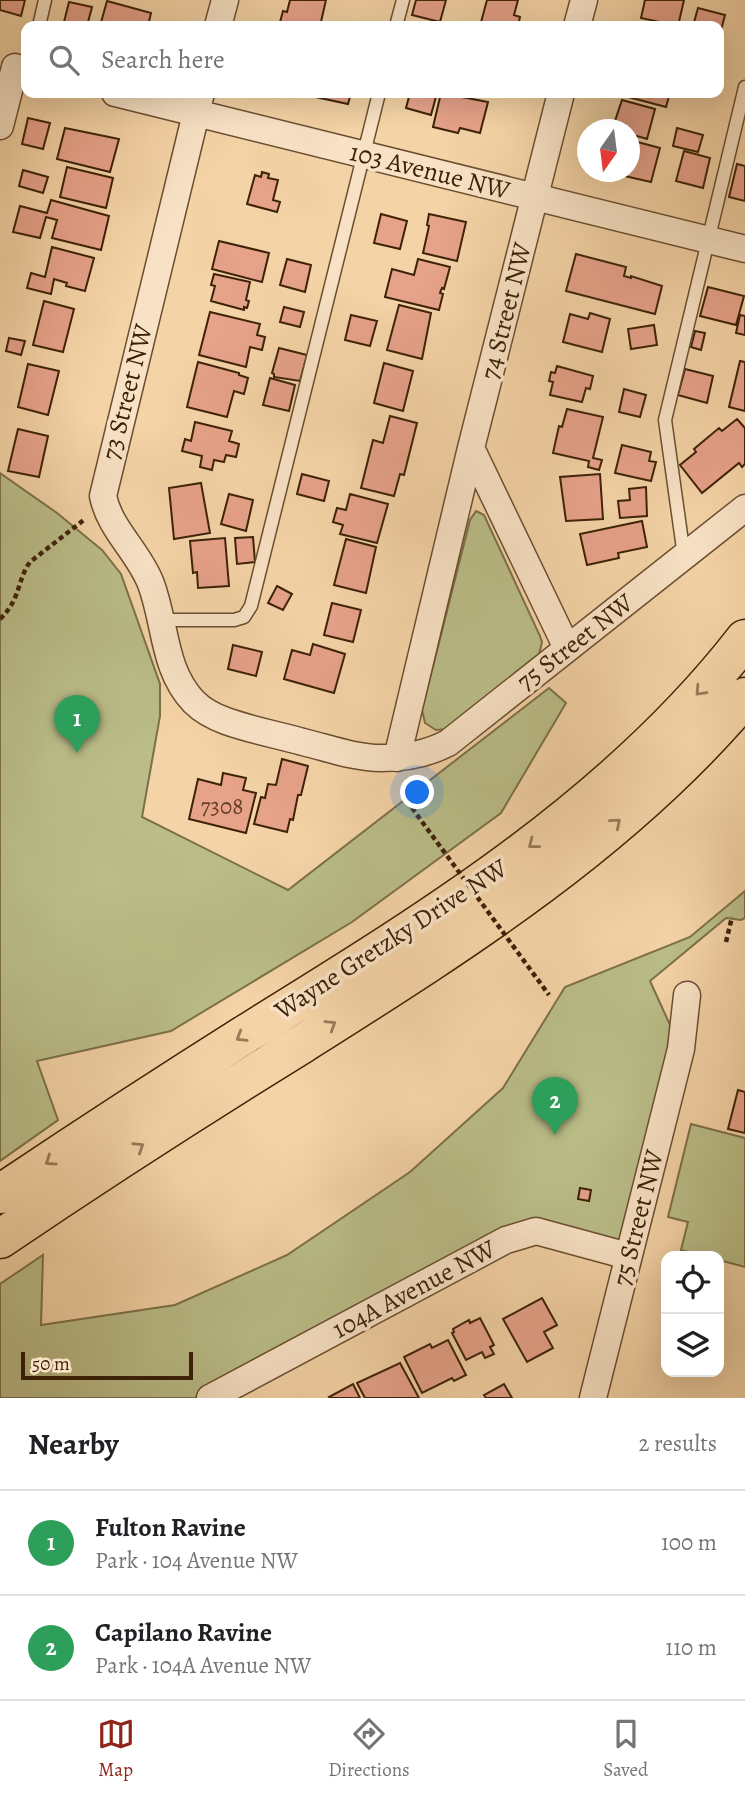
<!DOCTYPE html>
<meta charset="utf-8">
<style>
body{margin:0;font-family:Alegreya,serif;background:#f2f2f2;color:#202124}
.controls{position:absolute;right:21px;bottom:21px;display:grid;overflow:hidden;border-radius:14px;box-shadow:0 7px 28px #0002}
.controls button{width:63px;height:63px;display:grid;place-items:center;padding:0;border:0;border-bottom:2px solid #e0e0e0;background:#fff;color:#202124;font:35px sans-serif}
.compass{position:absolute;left:577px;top:119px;width:63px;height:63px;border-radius:50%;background:#fff;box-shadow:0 7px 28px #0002;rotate:194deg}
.scale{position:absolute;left:21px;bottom:18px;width:172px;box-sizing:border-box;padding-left:7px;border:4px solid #3d2208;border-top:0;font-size:19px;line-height:24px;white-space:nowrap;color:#3d2208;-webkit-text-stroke:5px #f8e2c5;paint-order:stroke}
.you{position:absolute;left:418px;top:793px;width:24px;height:24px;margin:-18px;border:5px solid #fff;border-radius:50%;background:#1a73e8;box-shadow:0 0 0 10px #1a73e833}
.badge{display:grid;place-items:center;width:46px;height:46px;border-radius:50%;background:#8f2418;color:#fff;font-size:23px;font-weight:700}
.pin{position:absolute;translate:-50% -58px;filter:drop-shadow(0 2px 4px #0008)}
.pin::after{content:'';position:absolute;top:37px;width:24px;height:21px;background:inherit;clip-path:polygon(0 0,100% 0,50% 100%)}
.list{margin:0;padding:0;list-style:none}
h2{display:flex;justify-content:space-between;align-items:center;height:91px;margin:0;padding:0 28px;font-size:30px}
h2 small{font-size:23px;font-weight:400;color:#757577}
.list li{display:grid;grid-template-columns:46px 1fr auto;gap:21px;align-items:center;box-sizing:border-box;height:105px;padding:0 28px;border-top:2px solid #e0e0e0}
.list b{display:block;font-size:26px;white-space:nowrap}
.list p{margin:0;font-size:23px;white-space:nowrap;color:#757577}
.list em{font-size:23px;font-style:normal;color:#757577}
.icon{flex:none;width:38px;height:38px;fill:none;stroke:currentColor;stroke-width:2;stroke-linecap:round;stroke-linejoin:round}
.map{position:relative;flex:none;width:745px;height:1398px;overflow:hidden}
.search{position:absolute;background:#fff;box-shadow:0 7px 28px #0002;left:21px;right:21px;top:21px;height:77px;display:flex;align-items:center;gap:18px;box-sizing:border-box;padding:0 24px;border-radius:14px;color:#757577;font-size:26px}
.sheet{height:301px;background:#fff}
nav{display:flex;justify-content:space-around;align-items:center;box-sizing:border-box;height:98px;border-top:2px solid #e0e0e0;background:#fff;font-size:19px;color:#757577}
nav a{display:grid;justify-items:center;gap:4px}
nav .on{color:#8f2418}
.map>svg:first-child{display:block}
.green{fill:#babd88;stroke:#7c7048;stroke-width:2}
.building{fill:#e7a28a;stroke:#3d2208;stroke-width:2}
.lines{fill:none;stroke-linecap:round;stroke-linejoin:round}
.service-casing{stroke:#6b4e30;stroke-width:15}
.minor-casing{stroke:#6b4e30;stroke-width:29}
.primary-casing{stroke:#3d2208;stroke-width:41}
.path{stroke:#3d2208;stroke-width:4.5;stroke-dasharray:5 3.5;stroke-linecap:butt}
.service{stroke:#f8e2c5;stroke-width:12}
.minor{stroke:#f8e2c5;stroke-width:26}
.primary{stroke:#f4d3a6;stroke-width:38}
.path-bridge{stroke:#3d2208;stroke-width:4.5;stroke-dasharray:5 3.5;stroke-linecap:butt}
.oneway{stroke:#987a57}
.labels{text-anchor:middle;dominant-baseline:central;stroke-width:7;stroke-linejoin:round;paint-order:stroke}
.number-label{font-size:23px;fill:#684228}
.street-label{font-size:26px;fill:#3d2208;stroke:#f8e2c5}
</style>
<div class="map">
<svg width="745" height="1398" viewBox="0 0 745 1398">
<rect width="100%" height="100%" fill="#f4d3a6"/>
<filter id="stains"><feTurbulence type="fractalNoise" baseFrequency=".00286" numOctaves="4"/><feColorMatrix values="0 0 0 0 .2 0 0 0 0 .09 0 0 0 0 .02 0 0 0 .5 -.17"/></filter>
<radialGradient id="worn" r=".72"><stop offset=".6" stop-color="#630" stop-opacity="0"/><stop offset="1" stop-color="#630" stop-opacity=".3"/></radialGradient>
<path class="green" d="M 0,473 L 57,513 L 102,550 L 121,574 L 160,684 L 160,716 L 142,817 L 288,890 L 549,688 L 566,703 L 501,813 L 352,922 L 171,1031 L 37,1061 L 58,1120 L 0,1161 Z
M 476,511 L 484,515 L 540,636 L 542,642 L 539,655 L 448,729 L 436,730 L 425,723 L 422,710 L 470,520 Z
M 745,891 L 745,918 L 741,920 L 726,918 L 650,981 L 681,1049 L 628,1256 L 536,1231 L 210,1398 L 0,1398 L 0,1284 L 43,1255 L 41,1325 L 175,1305 L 287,1255 L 410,1172 L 503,1088 L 565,987 L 690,937 Z
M 691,1124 L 745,1138 L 745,1267 L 719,1260 L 719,1256 L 703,1256 L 681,1250 L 688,1222 L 668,1217 Z"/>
<path class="building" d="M 0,0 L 25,0 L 21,16 L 0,10 Z
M 290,0 L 326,0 L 320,26 L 279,26 L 283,11 L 287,12 Z
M 416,0 L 446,0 L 440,22 L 412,15 Z
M 487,0 L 518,0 L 514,15 L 520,17 L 518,26 L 480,26 Z
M 645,0 L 684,0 L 678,26 L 641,18 Z
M 107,1 L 151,13 L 148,26 L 100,26 Z
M 69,2 L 92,7 L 87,26 L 63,26 Z
M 698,8 L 725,15 L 719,38 L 719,26 L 693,26 Z
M 297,93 L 351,93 L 348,104 Z
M 410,93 L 437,93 L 431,115 L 406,108 Z
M 441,93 L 488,102 L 480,133 L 460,128 L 458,133 L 433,127 Z
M 613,93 L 670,93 L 666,107 Z
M 622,100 L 655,109 L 647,139 L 630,134 L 630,130 L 612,130 Z
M 28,118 L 50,123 L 43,149 L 22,144 Z
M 65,128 L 119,139 L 110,172 L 57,159 Z
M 677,128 L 703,135 L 698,152 L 673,146 Z
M 630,140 L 660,148 L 651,182 L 607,172 L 630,172 Z
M 684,151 L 710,158 L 703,188 L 676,181 Z
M 737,164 L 745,166 L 745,201 L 729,197 Z
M 67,167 L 113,178 L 106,208 L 60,197 Z
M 23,170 L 48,177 L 43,193 L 19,186 Z
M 262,172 L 269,174 L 268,178 L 278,180 L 273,200 L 280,202 L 277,212 L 247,204 L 255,175 L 261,177 Z
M 51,200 L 109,216 L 101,250 L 52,238 L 57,220 L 46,217 L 40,238 L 13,232 L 20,206 L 47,213 Z
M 381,214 L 407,221 L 400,249 L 374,243 Z
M 429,214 L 466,222 L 457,261 L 423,253 L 429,226 L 427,225 Z
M 219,241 L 269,253 L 262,282 L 212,269 Z
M 52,247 L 94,258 L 85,291 L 66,286 L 67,283 L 54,279 L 51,294 L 27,288 L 31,273 L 45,277 Z
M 576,254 L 626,267 L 624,276 L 631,278 L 631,276 L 662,286 L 655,314 L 566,291 Z
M 287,259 L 311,265 L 305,292 L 280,285 Z
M 418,259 L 450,267 L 444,289 L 442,288 L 440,293 L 443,294 L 439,310 L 385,297 L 392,269 L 414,275 Z
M 214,274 L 250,282 L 246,300 L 249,301 L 247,308 L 244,307 L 244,310 L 211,301 L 215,286 L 211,285 Z
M 708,287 L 744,296 L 736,325 L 700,316 Z
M 44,301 L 74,309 L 63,352 L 33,345 Z
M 399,305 L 431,313 L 422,359 L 387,350 Z
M 284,307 L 304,312 L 300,327 L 280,322 Z
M 210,312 L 260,324 L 257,335 L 265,337 L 262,350 L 250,347 L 246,367 L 199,355 Z
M 590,313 L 610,319 L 602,352 L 563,342 L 570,314 L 588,319 Z
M 351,315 L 377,321 L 370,346 L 345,340 Z
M 740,315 L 745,316 L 745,335 L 736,333 Z
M 654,325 L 657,345 L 631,349 L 628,329 Z
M 695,331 L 705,333 L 701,350 L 691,347 Z
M 9,338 L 25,341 L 21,355 L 6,351 Z
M 279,348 L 307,355 L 300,381 L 274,377 L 274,374 L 272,373 Z
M 740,361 L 745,362 L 745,411 L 729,407 Z
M 198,362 L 239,373 L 239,375 L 248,378 L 244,394 L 234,391 L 227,417 L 187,407 Z
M 384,363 L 413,371 L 403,411 L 374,403 Z
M 28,364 L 59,371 L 48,415 L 18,407 Z
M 557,366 L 593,376 L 590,389 L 586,388 L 582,402 L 550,395 L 553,382 L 549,381 L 551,372 L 555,373 Z
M 685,369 L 713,376 L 707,403 L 678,395 Z
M 270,378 L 295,385 L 289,411 L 263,405 Z
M 624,389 L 646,395 L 640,417 L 619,412 Z
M 567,409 L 603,417 L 593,458 L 602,460 L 599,470 L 588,467 L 589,461 L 553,453 L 559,426 L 562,427 Z
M 390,416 L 417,423 L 404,475 L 400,474 L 394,496 L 361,488 L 373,440 L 383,443 Z
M 737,419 L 745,428 L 745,464 L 742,467 L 739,463 L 702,493 L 680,465 L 696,452 L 694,449 L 719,428 L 722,431 Z
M 195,422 L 232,431 L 229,441 L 239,444 L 236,457 L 226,455 L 224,462 L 214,460 L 212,470 L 200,467 L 202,456 L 182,451 L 185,439 L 191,441 Z
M 18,429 L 48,436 L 39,477 L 8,471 Z
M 622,445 L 651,452 L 649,461 L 656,462 L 651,481 L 615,473 Z
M 302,474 L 329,481 L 324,501 L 297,494 Z
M 600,474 L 603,519 L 566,521 L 560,477 Z
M 201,483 L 210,533 L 174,539 L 169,488 Z
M 646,487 L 647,516 L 620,518 L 618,501 L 630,500 L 629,489 Z
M 229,494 L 253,500 L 246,531 L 221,524 Z
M 350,494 L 388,504 L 377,543 L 340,534 L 343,525 L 333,522 L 337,508 L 346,510 Z
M 642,521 L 647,547 L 618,553 L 619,558 L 587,565 L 580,534 Z
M 253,537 L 255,562 L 237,564 L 235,538 Z
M 225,538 L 229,586 L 198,588 L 197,572 L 193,573 L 190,541 Z
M 346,539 L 376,547 L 366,593 L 334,585 Z
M 277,586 L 292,594 L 283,610 L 268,603 Z
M 332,603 L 361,610 L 353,642 L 324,635 Z
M 313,644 L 345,654 L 334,693 L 284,679 L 292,650 L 310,655 Z
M 233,645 L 262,652 L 256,676 L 228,669 Z
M 282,759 L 308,766 L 301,795 L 298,795 L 293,820 L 290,819 L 287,832 L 254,824 L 261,797 L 265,798 L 268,784 L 276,785 Z
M 223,773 L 246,778 L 243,790 L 256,793 L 246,833 L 189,819 L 198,779 L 221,785 Z
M 738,1090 L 745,1092 L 745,1133 L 728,1129 Z
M 580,1188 L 591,1190 L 589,1201 L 578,1199 Z
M 542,1298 L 557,1325 L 544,1332 L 553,1348 L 527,1362 L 503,1319 Z
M 480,1318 L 494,1345 L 490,1347 L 494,1354 L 485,1358 L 482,1352 L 466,1360 L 452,1333 L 454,1332 L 453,1329 L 469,1320 L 470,1323 Z
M 448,1340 L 466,1375 L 454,1381 L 452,1378 L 422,1393 L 404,1357 L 430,1344 L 432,1348 Z
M 400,1363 L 419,1398 L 365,1398 L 357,1383 Z
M 353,1384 L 360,1398 L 330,1398 L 329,1397 Z
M 504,1384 L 512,1398 L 486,1398 L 484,1395 Z"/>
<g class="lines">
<g class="service-casing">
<path id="service" d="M 39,26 L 45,0
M 396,26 L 403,0
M 684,556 L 665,420 L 745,87
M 160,620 L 234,620 L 244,617 L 251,606 L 379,93"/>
</g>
<g class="minor-casing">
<path id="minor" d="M 218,26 L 225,0
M 577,26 L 584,0
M 115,93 L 745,249
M 201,93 L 103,496 C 110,530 139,552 151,584 C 166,624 163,670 194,702 C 203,711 215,717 226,721 C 251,730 278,735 303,742 C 328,748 355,758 381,758 C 405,758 427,754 448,743 L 745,508
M 0,126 L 15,67
M 471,448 L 567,648
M 397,758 L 471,448 L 561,93
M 210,1398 L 506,1240 L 536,1231 L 628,1256
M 593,1398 L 681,1049 L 687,995"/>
</g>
<g class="primary-casing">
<path id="primary" d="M 0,1194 C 82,1139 165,1085 249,1032 C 428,921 614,808 745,639
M 0,1239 C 99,1172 200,1107 302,1044 C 460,944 623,842 745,697"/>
</g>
<path class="path" d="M 0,619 C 21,599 17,580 30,562 L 85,519
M 409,778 L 408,794 L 412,808
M 726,942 L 732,917"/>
<use href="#service" class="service"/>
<use href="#minor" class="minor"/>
<use href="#primary" class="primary"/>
<path class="path-bridge" d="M 412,808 L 549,995"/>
</g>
<defs><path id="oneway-chevron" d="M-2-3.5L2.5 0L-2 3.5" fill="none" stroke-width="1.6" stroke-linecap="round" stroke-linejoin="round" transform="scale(1.75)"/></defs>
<g class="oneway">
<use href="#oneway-chevron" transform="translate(700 691) rotate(133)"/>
<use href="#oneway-chevron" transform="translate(616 823) rotate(-41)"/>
<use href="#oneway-chevron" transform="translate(533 844) rotate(142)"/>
<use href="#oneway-chevron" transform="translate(331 1025) rotate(-32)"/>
<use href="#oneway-chevron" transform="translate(241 1037) rotate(148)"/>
<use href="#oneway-chevron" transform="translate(139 1147) rotate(-33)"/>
<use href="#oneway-chevron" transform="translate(50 1161) rotate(146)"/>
</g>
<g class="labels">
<g class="number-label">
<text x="222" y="806">7308</text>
</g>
<g class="street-label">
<text transform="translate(430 171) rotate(14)">103 Avenue NW</text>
<text transform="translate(506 311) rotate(-76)">74 Street NW</text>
<text transform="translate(127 392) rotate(-76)">73 Street NW</text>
<text transform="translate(575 642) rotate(-38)">75 Street NW</text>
<text transform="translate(391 939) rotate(-33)">Wayne Gretzky Drive NW</text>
<text transform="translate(638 1218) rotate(-76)">75 Street NW</text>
<text transform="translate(414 1289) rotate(-28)">104A Avenue NW</text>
</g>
</g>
<rect width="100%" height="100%" filter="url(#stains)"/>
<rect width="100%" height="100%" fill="url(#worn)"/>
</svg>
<div class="controls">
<button><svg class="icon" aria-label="locate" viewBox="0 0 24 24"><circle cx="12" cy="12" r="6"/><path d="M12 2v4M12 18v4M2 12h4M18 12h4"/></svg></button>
<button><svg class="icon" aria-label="layers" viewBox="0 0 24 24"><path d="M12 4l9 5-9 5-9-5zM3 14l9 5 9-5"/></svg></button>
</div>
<svg class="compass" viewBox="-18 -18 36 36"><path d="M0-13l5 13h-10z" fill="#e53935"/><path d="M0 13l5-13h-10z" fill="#757577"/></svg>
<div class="scale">50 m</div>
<div class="you"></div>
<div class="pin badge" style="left:77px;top:753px;background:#2e9e5b">1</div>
<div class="pin badge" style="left:555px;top:1135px;background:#2e9e5b">2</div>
<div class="search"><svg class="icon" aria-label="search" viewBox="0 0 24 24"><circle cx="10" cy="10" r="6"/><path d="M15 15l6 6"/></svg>Search here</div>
</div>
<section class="sheet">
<h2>Nearby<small>2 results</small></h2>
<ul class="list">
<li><span class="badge" style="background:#2e9e5b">1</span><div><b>Fulton Ravine</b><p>Park · 104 Avenue NW</p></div><em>100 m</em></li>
<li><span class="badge" style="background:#2e9e5b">2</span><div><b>Capilano Ravine</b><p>Park · 104A Avenue NW</p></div><em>110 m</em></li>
</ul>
</section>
<nav>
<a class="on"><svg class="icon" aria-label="map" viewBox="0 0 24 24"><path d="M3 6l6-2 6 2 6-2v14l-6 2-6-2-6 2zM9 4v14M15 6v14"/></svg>Map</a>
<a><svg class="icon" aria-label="directions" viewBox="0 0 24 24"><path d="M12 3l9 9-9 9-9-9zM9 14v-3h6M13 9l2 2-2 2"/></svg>Directions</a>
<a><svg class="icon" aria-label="saved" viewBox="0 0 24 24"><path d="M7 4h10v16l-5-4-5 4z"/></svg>Saved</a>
</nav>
